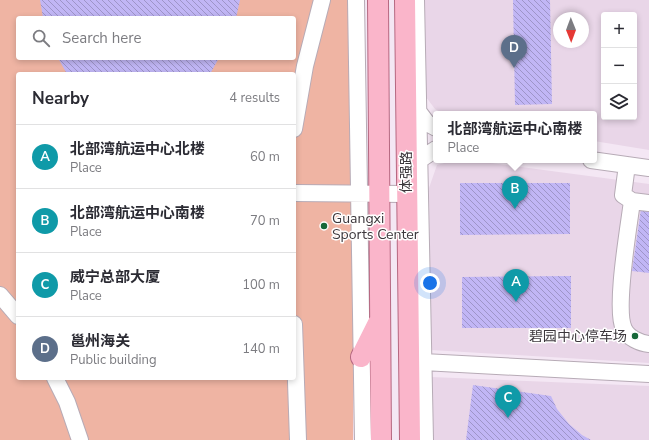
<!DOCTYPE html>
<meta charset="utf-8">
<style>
body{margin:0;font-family:"Nunito Sans","Noto Sans SC",sans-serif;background:#f7f7f7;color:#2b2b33}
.controls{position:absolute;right:12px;top:12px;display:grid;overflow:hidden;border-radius:4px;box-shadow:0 2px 6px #0003}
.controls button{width:36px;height:36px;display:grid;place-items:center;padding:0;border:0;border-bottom:1px solid #e1e1e2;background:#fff;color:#2b2b33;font:20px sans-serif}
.compass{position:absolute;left:553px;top:12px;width:36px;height:36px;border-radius:50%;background:#fff;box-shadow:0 2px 6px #0003;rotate:179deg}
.you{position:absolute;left:430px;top:283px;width:14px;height:14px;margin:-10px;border:3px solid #fff;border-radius:50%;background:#1a73e8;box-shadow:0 0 0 6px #1a73e833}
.badge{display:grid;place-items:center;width:26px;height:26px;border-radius:50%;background:#166839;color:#fff;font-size:13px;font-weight:700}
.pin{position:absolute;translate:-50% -33px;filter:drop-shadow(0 1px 2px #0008)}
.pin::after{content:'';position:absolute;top:21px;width:14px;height:12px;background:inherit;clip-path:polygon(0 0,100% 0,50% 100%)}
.popup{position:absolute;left:433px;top:111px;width:164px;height:52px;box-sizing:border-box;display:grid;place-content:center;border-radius:4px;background:#fff;filter:drop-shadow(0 1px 3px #0005);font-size:13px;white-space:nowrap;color:#7c7c81}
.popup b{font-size:15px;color:#2b2b33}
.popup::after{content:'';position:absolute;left:50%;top:100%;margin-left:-8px;border:8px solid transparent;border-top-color:#fff}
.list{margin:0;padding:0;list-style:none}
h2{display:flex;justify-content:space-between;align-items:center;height:52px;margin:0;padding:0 16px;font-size:17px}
h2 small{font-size:13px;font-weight:400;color:#7c7c81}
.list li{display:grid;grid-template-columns:26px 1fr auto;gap:12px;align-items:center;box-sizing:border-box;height:64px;padding:0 16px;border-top:1px solid #e1e1e2}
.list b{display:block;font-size:15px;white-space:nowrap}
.list p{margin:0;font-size:13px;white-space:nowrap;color:#7c7c81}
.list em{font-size:13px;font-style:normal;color:#7c7c81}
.icon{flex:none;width:22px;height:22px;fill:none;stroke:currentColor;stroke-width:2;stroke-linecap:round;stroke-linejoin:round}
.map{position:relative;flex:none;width:649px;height:440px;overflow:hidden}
.search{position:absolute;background:#fff;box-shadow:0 2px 6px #0003;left:16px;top:16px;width:280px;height:44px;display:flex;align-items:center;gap:10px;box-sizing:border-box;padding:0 14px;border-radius:4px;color:#7c7c81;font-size:15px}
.panel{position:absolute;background:#fff;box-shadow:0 2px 6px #0003;left:16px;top:72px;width:280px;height:308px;border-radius:4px}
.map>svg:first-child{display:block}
.built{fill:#e9d6e8;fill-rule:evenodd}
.pitch{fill:#efb4a3;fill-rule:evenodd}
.building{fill:url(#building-back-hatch)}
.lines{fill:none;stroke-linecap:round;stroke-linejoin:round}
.minor-casing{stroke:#b7abb6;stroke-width:18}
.major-casing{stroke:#b66881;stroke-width:22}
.minor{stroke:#fff;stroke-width:16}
.major{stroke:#fab5ca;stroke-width:20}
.poi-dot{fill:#166839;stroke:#fff;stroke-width:1.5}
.labels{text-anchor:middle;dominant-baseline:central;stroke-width:3;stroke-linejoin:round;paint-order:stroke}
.street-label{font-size:14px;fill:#3c373c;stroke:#fff}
.poi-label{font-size:14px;fill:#3c373c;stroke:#fff;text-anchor:start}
</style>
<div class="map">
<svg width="649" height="440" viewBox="0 0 649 440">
<defs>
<pattern id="building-back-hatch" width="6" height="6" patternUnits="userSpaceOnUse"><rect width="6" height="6" fill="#c1b6f5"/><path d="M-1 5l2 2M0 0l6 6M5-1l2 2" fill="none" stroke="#9e95c8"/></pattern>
</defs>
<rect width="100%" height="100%" fill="#f4e7f4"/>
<path class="built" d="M 424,0 L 649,0 L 649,150 L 594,141 L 594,114 L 444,114 L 435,109 L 423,93 ZM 604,15 L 634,15 L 634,117 L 604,117 ZM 559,18 L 583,18 L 583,42 L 559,42 Z
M 455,160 L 468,160 L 649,184 L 649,363 L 431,350 L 429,188 L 437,165 Z
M 431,377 L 649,386 L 649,440 L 433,440 Z"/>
<path class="pitch" d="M 0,0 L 356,0 L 353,440 L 0,440 ZM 18,18 L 294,18 L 294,58 L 18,58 ZM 18,74 L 294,74 L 294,378 L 18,378 Z"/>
<path class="building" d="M 40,0 L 240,0 L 236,18 L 43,18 Z
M 513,0 L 550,0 L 552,104 L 515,105 Z
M 58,58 L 219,58 L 210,74 L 67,74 Z
M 460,183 L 570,183 L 570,234 L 460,235 Z
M 641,209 L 649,210 L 649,273 L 632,271 Z
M 571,276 L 571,328 L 462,328 L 462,277 Z
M 473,385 L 551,396 L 557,409 L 569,424 L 582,435 L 591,440 L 466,440 Z"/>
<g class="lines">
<g class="minor-casing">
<path id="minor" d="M 356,0 L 363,440
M 416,0 L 425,440
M 415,107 L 427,123 L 436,128
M 294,129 L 305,66 L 322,0
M 591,160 L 649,168
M 627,165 L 623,195 L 632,201 L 649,203
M 412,166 L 418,161 L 436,149
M 294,193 L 406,194
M 632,201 C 629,226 614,309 624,329 C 628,338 640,343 649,344
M 0,295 L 18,316
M 294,324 L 298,440
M 423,362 L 649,374
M 55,378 L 67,402 L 80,440"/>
</g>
<g class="major-casing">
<path id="major" d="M 378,0 L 381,440
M 405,0 L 410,440
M 361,357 L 378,323"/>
</g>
<use href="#minor" class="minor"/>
<use href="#major" class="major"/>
</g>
<g class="poi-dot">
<circle cx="324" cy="226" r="4"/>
<circle cx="635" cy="336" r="4"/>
</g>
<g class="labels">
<g class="street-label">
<text transform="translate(406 172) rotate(-90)">体强路</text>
</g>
<g class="poi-label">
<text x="332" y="218">Guangxi<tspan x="332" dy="16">Sports Center</tspan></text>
<text x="627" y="336" text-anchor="end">碧园中心停车场</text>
</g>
</g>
</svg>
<div class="controls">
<button>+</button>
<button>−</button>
<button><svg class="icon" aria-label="layers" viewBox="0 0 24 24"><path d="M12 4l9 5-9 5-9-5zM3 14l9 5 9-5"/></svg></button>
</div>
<svg class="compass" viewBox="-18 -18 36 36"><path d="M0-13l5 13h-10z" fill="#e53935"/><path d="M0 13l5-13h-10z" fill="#7c7c81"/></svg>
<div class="you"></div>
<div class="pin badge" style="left:516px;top:302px;background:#0f9aa8">A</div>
<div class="pin badge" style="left:515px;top:209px;background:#0f9aa8">B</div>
<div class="popup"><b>北部湾航运中心南楼</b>Place</div>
<div class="pin badge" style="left:508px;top:418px;background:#0f9aa8">C</div>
<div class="pin badge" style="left:514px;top:68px;background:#5c6f8a">D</div>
<div class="search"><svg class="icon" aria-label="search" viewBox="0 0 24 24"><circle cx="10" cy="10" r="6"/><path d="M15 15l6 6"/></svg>Search here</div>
<section class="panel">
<h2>Nearby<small>4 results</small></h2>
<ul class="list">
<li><span class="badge" style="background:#0f9aa8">A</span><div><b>北部湾航运中心北楼</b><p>Place</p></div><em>60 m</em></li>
<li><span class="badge" style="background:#0f9aa8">B</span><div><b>北部湾航运中心南楼</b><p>Place</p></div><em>70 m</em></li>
<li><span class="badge" style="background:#0f9aa8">C</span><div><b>威宁总部大厦</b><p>Place</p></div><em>100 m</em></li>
<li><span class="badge" style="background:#5c6f8a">D</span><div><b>邕州海关</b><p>Public building</p></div><em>140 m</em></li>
</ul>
</section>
</div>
